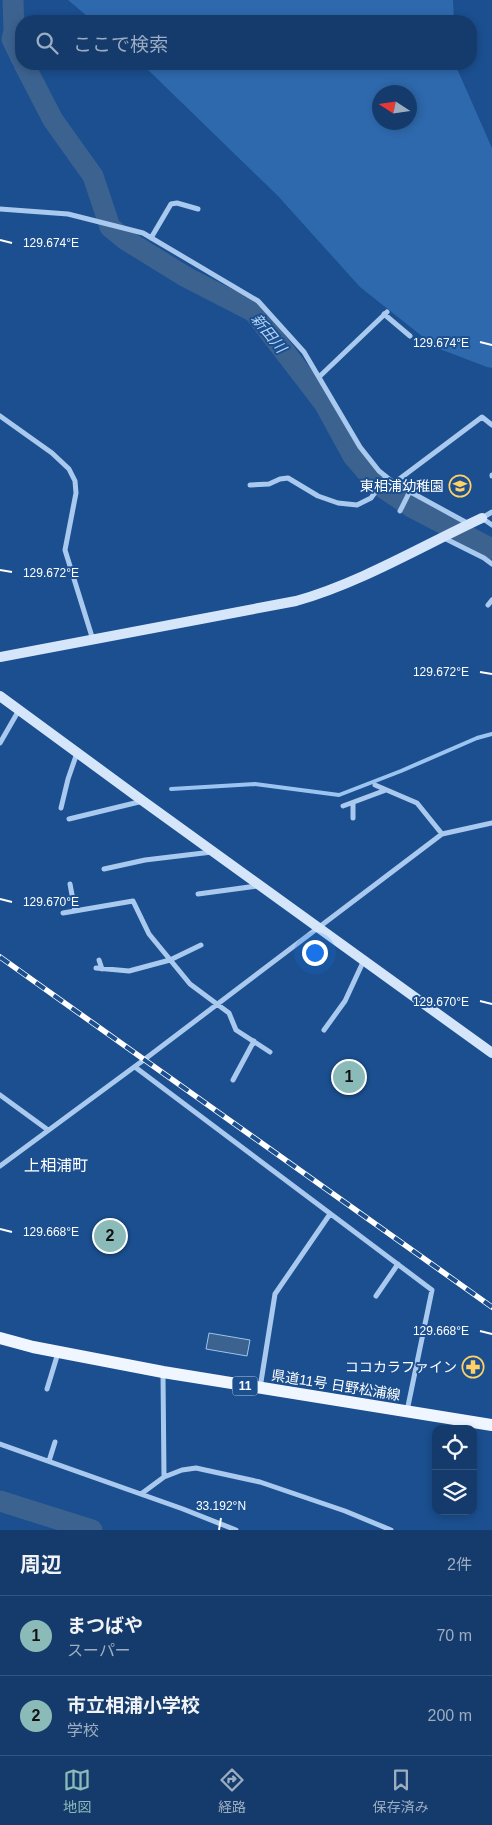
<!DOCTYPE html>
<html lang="ja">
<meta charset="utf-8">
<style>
body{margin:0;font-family:Helvetica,"Noto Sans JP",sans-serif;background:#1d4271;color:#f1f3f6}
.controls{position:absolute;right:15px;bottom:15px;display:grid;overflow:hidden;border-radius:10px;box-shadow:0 2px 8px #0003}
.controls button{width:45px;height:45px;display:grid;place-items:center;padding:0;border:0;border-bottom:1px solid #33557e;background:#143b6b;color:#f1f3f6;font:25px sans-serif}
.compass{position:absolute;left:372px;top:85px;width:45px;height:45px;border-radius:50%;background:#143b6b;box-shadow:0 2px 8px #0003;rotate:282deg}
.you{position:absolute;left:314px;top:952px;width:18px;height:18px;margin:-12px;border:4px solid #fff;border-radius:50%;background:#1a73e8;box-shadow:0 0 0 8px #1a73e833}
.badge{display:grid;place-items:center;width:32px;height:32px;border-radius:50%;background:#8bbbb9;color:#111;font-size:16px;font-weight:700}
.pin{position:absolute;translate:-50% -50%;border:2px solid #fff;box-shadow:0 1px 5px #0006}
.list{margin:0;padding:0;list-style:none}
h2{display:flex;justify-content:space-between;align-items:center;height:65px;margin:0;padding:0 20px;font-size:21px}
h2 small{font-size:16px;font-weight:400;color:#9dadc1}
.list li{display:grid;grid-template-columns:32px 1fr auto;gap:15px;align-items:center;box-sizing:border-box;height:80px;padding:0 20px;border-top:1px solid #33557e}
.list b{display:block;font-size:19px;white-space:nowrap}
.list p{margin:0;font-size:16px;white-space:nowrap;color:#9dadc1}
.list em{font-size:16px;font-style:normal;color:#9dadc1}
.icon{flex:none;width:28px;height:28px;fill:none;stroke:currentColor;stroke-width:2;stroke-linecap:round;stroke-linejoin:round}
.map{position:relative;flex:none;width:492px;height:1530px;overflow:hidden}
.search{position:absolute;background:#143b6b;box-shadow:0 2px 8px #0003;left:15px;right:15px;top:15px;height:55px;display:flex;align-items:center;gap:12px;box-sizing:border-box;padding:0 18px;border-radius:20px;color:#9dadc1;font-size:19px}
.sheet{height:225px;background:#143b6b}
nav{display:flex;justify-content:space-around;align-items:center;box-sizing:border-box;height:70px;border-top:1px solid #33557e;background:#143b6b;font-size:14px;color:#9dadc1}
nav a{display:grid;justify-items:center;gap:2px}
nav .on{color:#8bbbb9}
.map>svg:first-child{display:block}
.green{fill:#2e69ad;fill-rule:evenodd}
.water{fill:#3c6290;stroke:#9cc4f0}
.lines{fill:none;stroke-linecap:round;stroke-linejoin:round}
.stream{stroke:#9cc4f0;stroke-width:4}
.river{stroke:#3c6290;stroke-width:21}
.street{stroke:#a9c9ee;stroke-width:5}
.secondary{stroke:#d6e6fa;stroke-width:10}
.primary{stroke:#f0f6ff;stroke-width:12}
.rail-casing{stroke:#fff;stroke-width:5.5}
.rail{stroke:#1b4f8f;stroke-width:4;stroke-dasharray:11;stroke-linecap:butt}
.ticks{fill:none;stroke:#fff;stroke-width:2}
.labels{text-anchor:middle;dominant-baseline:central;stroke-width:4;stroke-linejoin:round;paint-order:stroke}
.shield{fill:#1b4f8f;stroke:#bbcadd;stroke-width:1}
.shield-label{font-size:12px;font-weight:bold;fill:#fff}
.poi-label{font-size:14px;fill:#fff;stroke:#1b4f8f;text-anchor:end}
.street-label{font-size:14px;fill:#fff;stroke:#1b4f8f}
.water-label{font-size:15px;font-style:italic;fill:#b5d3f5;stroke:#1b4f8f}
.quarter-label{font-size:16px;fill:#fff;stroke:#1b4f8f}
.ticks-label{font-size:12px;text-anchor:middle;fill:#fff;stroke:#1b4f8f;stroke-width:4;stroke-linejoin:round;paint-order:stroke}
</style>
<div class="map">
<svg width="492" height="1530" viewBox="0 0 492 1530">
<rect width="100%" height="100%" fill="#1b4f8f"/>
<path class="green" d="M 68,0 L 453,0 L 454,21 L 93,21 Z
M 142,64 L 455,64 L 492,148 L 492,368 L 487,367 L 437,348 L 360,287 L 278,196 ZM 380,92 L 410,92 L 410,122 L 380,122 Z"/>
<path class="water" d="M 209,1333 L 250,1340 L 247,1356 L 206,1349 Z"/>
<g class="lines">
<path class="stream" d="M 171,789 L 255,784 L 339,795 L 401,771 L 477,738 L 492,734"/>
<path class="river" d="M 13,0 L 14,31 L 12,39 L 21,58
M 24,64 L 53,120 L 93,176 L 110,227 L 126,240 L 186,277 L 254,312 L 324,403 L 353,456 L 376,483 L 413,508 L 492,549
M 0,1501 L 92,1530"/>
<path class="street" d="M 0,209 L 68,214 L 143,233 L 258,301 L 304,352 L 360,447 L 379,471 L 394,483 L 469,524
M 151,238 L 171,204 L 177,203 L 198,209
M 384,314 L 410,336
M 319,377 L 387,312
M 0,416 L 52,453 L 69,469 L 75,481 L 76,493 L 65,550 L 93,640
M 492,475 L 492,476
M 394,483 L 482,417 L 492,425
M 250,485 L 269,484 L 280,479 L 288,478 L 318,496 L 338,503 L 357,505 L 371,498 L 386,477
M 400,511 L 410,491
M 492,512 L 482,518 L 492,525
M 444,538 L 484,558 L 492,564
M 488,605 L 492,600
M 0,743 L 19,710
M 375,785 L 417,803 L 442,834
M 343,806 L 386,790
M 61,808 L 68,779 L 77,753
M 353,818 L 353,803
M 69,819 L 143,801
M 104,869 L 145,860 L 212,852
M 70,884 L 75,911
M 198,894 L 257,886
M 63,913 L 133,901 L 149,934 L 190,984 L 229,1013 L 236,1030 L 270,1052
M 99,960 L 102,969
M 96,968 L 129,971 L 170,960 L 201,945
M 324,1030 L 345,1001 L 364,960
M 135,1067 L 432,1290 L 407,1411
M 233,1080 L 254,1041
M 0,1095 L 48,1130
M 0,1166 L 145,1059 L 442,834 L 492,823
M 376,1296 L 398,1264
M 163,1374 L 164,1477 L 182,1470 L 196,1468 L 260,1482 L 345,1511 L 391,1530
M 260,1388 L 275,1294 L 330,1214
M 47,1389 L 58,1353
M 0,1444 L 183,1509 L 236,1530
M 49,1461 L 55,1442
M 141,1494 L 164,1477"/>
<path class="secondary" d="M 0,657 L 296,601 C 360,583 422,546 482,518
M 0,696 L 143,801 L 492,1053"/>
<path class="primary" d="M 0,1338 L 33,1347 L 163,1372 L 492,1425"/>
<g class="rail-casing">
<path id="rail" d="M 0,957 L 492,1307"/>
</g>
<use href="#rail" class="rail"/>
</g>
<path class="ticks" d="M 0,240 L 12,243M 480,342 L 492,345M 0,570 L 12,572M 480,672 L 492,674M 0,899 L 12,902M 480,1001 L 492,1004M 0,1229 L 12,1232M 480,1331 L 492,1334M 219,1530 L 221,1518"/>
<defs>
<g id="school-ring" transform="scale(1.125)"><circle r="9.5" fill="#1b4f8f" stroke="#ffd166" stroke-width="1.5"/><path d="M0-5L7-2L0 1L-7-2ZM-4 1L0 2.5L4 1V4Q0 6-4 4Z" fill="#ffd166"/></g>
<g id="pharmacy-ring" transform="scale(1.125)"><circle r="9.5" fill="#1b4f8f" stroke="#ffd166" stroke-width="1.5"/><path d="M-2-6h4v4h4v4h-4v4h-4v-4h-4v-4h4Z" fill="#ffd166"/></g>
</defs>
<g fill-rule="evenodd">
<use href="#school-ring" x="460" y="486"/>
<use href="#pharmacy-ring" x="473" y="1367"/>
</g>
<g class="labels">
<rect class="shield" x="232.5" y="1376.5" width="25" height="19" rx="4"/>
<g class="shield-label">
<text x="245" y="1386">11</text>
</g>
<g class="poi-label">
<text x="444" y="486">東相浦幼稚園</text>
<text x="457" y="1367">ココカラファイン</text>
</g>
<g class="street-label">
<text transform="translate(336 1385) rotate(9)">県道11号 日野松浦線</text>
</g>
<g class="water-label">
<text transform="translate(269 333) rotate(51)">新田川</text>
</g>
<g class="quarter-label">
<text x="56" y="1165">上相浦町</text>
</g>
</g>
<g class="ticks-label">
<text x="51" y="247">129.674°E</text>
<text x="441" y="347">129.674°E</text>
<text x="51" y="577">129.672°E</text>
<text x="441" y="676">129.672°E</text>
<text x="51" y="906">129.670°E</text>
<text x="441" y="1006">129.670°E</text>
<text x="51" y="1236">129.668°E</text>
<text x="441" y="1335">129.668°E</text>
<text x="221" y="1510">33.192°N</text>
</g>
</svg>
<div class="controls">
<button><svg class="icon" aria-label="locate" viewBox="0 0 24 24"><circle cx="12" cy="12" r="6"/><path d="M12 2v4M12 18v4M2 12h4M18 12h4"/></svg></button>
<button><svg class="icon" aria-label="layers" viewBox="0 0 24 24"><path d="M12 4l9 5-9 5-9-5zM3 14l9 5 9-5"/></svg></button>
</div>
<svg class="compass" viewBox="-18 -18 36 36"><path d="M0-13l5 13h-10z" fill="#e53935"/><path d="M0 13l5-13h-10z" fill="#9dadc1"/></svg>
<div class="you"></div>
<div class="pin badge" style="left:349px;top:1077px">1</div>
<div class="pin badge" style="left:110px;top:1236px">2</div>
<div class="search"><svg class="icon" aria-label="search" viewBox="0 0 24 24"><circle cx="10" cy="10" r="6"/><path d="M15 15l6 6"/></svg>ここで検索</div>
</div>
<section class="sheet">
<h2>周辺<small>2件</small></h2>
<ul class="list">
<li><span class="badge">1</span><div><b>まつばや</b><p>スーパー</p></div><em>70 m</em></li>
<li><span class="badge">2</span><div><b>市立相浦小学校</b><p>学校</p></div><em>200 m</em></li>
</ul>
</section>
<nav>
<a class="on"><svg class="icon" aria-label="map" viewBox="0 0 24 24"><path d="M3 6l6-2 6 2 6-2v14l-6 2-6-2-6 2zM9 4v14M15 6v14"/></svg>地図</a>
<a><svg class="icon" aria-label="directions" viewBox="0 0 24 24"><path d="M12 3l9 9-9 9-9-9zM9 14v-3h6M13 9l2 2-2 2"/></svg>経路</a>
<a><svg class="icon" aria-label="saved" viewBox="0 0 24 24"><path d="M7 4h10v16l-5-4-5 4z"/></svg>保存済み</a>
</nav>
